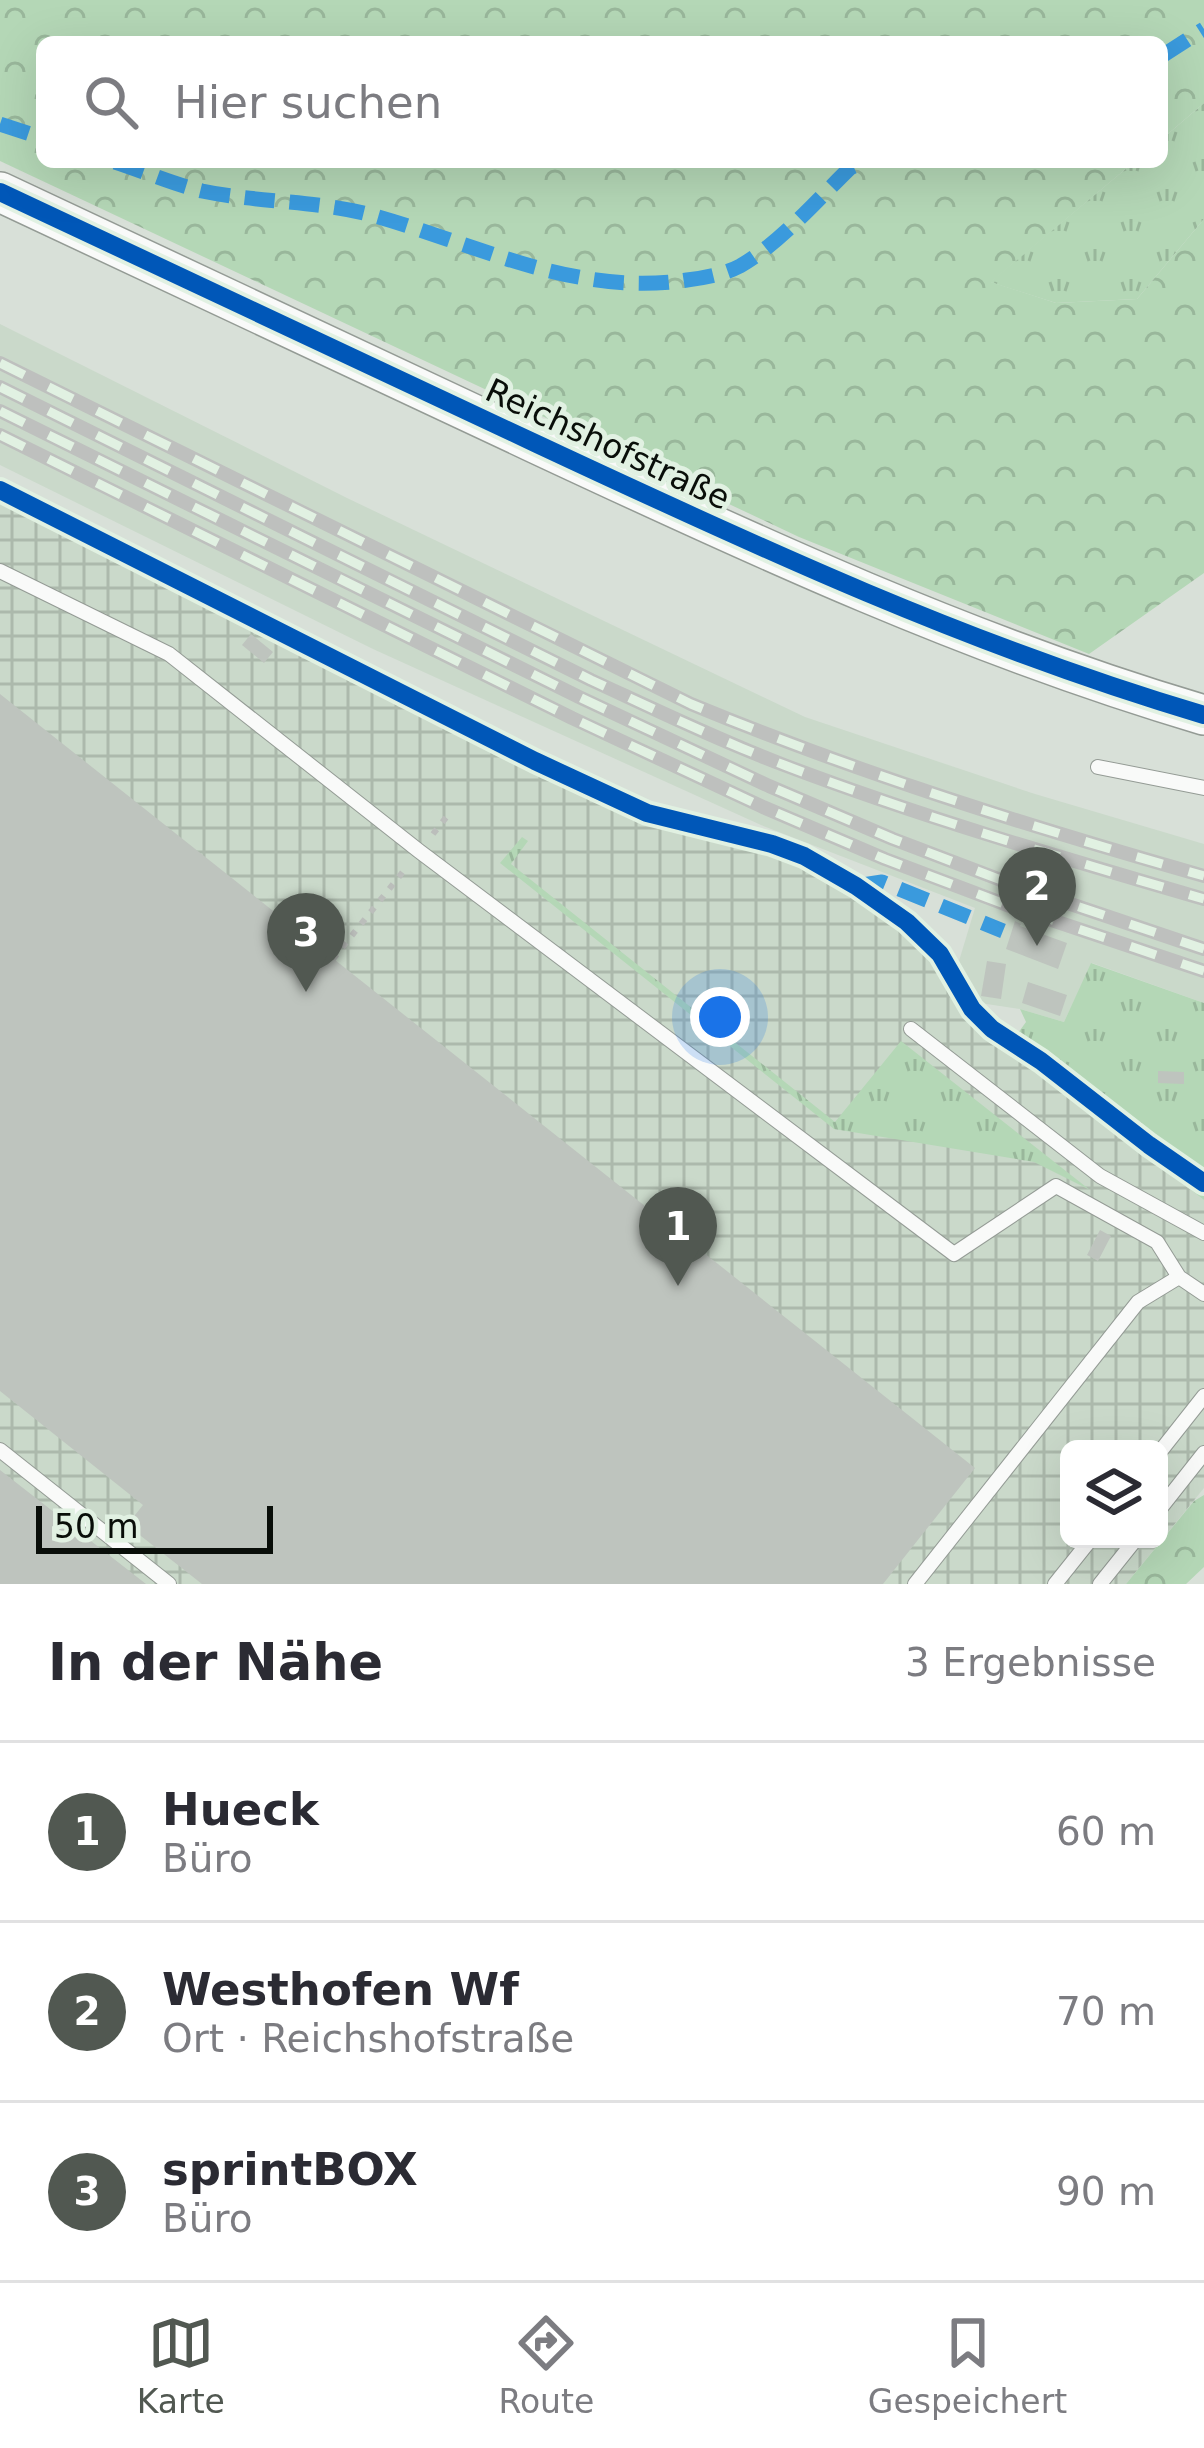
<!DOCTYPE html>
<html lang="de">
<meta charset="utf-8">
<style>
body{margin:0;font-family:"DejaVu Sans",sans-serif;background:#f2f2f3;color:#2b2b33}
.controls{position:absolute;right:36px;bottom:36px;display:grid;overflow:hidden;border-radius:18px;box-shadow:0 12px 48px #0002}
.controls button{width:108px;height:108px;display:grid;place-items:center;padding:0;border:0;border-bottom:3px solid #e1e1e2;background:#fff;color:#2b2b33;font:60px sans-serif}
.scale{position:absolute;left:36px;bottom:30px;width:237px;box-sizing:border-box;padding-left:12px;border:6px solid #090e09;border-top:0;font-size:33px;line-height:42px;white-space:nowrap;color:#090e09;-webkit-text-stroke:9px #e1f1e2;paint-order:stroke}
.you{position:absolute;left:720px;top:1017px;width:42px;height:42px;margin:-30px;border:9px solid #fff;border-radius:50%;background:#1a73e8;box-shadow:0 0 0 18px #1a73e833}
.badge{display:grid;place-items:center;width:78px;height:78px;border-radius:50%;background:#515851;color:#fff;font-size:39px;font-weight:700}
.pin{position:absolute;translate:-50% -99px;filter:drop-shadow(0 3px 6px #0008)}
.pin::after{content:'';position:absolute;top:63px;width:42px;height:36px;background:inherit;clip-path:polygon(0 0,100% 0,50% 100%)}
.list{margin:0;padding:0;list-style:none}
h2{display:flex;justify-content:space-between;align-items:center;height:156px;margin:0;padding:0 48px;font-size:51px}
h2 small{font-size:39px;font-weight:400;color:#7c7c81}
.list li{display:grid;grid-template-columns:78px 1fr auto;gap:36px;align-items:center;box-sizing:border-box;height:180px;padding:0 48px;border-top:3px solid #e1e1e2}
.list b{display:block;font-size:45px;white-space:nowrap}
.list p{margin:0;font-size:39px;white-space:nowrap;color:#7c7c81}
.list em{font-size:39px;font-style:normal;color:#7c7c81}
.icon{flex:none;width:66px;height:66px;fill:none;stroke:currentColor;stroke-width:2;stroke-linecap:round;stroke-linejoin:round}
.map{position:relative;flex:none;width:1204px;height:1584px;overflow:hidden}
.search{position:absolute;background:#fff;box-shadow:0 12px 48px #0002;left:36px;right:36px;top:36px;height:132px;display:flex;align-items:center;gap:30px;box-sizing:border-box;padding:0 42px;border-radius:18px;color:#7c7c81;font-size:45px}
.sheet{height:696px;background:#fff}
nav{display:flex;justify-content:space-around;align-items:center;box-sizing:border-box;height:168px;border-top:3px solid #e1e1e2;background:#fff;font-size:33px;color:#7c7c81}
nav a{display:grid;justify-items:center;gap:6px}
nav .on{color:#515851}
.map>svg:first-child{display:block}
.built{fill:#cad9ca}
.industrial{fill:url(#industrial-grid);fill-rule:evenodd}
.grass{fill:url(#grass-tufts)}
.forest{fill:url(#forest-crowns)}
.building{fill:#bec4be}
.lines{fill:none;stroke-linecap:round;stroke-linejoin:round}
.lane-casing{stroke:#949b95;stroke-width:16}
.secondary-casing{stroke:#949b95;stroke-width:42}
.path{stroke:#bbbebb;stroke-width:6;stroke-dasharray:6 9;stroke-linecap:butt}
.lane{stroke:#f9faf9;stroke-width:14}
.secondary{stroke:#f9faf9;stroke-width:39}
.rail-casing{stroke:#bec0be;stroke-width:14}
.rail{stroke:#e1f1e2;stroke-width:9;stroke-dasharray:27;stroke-linecap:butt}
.quiet{stroke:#3a9add;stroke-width:15;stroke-dasharray:30 15;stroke-linecap:butt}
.cycleway-casing{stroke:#e1f1e2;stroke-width:26}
.cycleway{stroke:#0057b8;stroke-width:18}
.labels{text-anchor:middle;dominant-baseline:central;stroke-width:10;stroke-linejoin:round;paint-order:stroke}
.street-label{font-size:33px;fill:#090e09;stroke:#e1f1e2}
</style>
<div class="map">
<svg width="1204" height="1584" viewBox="0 0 1204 1584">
<defs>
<pattern id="industrial-grid" width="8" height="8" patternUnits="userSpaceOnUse" patternTransform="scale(3)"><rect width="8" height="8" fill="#cad9ca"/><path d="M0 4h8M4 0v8" fill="none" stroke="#acb9ac"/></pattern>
<pattern id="grass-tufts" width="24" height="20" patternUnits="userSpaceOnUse" patternTransform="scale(3)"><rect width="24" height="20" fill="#b4d7b6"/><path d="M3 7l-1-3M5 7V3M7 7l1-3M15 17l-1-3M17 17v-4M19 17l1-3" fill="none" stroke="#99b79b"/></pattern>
<pattern id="forest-crowns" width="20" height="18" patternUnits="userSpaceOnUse" patternTransform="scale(3)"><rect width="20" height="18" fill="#b4d7b6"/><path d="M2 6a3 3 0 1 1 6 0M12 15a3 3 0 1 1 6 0" fill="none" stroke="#99b79b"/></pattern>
</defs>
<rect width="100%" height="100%" fill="#d8e0d8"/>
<path class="built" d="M 0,324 L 347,498 L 805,717 L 1035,794 L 1204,844 L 1204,1003 L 1092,963 L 1064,1022 L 1020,1009 L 980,1003 L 959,961 L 975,908 L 761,825 L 373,649 L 0,465 Z"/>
<path class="industrial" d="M 0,499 L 531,769 L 646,821 L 762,847 L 823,872 L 890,916 L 937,961 L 963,1007 L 1007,1048 L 1204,1200 L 1204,1488 L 1126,1584 L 0,1584 ZM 1069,1449 L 1159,1449 L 1159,1539 L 1069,1539 Z"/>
<path class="grass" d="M 1204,103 L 1204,219 L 1137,299 L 1056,303 L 990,282 L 1134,162 L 1162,162 L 1162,139 Z
M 522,837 L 528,841 L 511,864 L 835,1122 L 901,1041 L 1090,1190 L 1034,1162 L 834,1129 L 500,863 Z
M 1091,963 L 1204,1003 L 1204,1200 L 1007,1048 L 1026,1022 L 1020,1009 L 1064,1022 Z"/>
<path class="forest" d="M 0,0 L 1204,0 L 1204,103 L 1162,139 L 1162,42 L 42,42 L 42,162 L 1134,162 L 991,282 L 1056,303 L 1137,299 L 1204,219 L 1204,573 L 1089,654 L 799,537 L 0,161 Z
M 1204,1495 L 1204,1567 L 1186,1584 L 1126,1584 L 1194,1501 Z"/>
<path class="building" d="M 251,634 L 273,652 L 264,663 L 242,645 Z
M 0,694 L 975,1468 L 883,1584 L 202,1584 L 127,1525 L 143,1505 L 0,1391 Z
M 1015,921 L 1021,924 L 1020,926 L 1067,943 L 1058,969 L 1006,949 Z
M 987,961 L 1006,964 L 1001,999 L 981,996 Z
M 1028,982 L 1067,995 L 1060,1016 L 1022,1003 Z
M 1158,1071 L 1184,1072 L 1184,1084 L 1158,1083 Z
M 1100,1230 L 1111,1236 L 1098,1261 L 1087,1255 Z
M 0,1470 L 146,1584 L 0,1584 Z"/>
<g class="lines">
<g class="lane-casing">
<path id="lane" d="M 0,571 L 169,654 L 419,851 L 954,1254 L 1056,1186 L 1157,1242 L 1179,1277
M 1098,767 L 1204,788
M 911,1029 L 1100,1176 L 1204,1233
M 0,1450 L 169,1584
M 1159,1453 L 1204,1396
M 1159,1510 L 1204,1453
M 915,1584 L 1138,1302 L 1179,1277 L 1204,1294
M 1055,1584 L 1091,1539
M 1100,1584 L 1136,1539"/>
</g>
<g class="secondary-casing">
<path id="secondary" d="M 0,192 C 179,276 358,360 537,444 C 755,546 973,647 1204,715"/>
</g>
<path class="path" d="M 433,834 L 448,815
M 333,959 L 406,868"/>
<use href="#lane" class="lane"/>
<use href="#secondary" class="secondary"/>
<g class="rail-casing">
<path id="rail" d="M 0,363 L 691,704 C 861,774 1028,826 1204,876
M 0,387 L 591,680 C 654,709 718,740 784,765 C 921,817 1063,858 1204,899
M 0,411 L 579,697 L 769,786 L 893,839 L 1014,885 L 1204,949
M 0,435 L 572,718 L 763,807 L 885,859 L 1007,905 L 1204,971"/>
</g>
<use href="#rail" class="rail"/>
<path class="quiet" d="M 1162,56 L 1204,29
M 0,124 L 42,138
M 115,162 C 143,171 173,184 202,191 C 259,203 319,200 375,216 C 478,245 577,297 687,280 C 704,278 725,274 740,266 C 779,244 817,200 850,168 L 863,162
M 856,886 L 882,882 L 1003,931"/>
<g class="cycleway-casing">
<path id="cycleway" d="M 0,192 C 179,276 358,360 537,444 C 755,546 973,647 1204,715
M 0,490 L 535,761 L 647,813 L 772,844 L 804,856 L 856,886 L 907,922 L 940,954 L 972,1009 L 992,1029 L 1041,1061 L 1149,1145 L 1204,1183"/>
</g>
<use href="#cycleway" class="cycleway"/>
</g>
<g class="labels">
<g class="street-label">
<text transform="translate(608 444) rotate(25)">Reichshofstraße</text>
</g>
</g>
</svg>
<div class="controls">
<button><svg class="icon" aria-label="layers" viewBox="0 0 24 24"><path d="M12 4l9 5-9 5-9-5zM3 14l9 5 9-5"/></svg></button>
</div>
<div class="scale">50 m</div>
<div class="you"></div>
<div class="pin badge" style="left:678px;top:1286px">1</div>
<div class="pin badge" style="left:1037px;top:946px">2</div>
<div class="pin badge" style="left:306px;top:992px">3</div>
<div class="search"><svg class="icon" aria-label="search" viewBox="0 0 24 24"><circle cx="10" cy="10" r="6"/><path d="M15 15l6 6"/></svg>Hier suchen</div>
</div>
<section class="sheet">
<h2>In der Nähe<small>3 Ergebnisse</small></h2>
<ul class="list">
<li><span class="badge">1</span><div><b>Hueck</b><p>Büro</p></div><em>60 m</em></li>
<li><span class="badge">2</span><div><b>Westhofen Wf</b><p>Ort · Reichshofstraße</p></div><em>70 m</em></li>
<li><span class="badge">3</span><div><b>sprintBOX</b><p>Büro</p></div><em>90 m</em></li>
</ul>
</section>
<nav>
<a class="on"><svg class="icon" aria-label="map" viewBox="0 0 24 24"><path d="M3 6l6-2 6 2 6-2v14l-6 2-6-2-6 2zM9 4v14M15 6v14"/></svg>Karte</a>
<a><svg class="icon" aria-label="directions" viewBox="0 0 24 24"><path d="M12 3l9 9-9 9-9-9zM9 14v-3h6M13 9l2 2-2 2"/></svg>Route</a>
<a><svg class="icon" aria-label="saved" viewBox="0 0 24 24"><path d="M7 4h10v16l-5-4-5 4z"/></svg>Gespeichert</a>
</nav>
